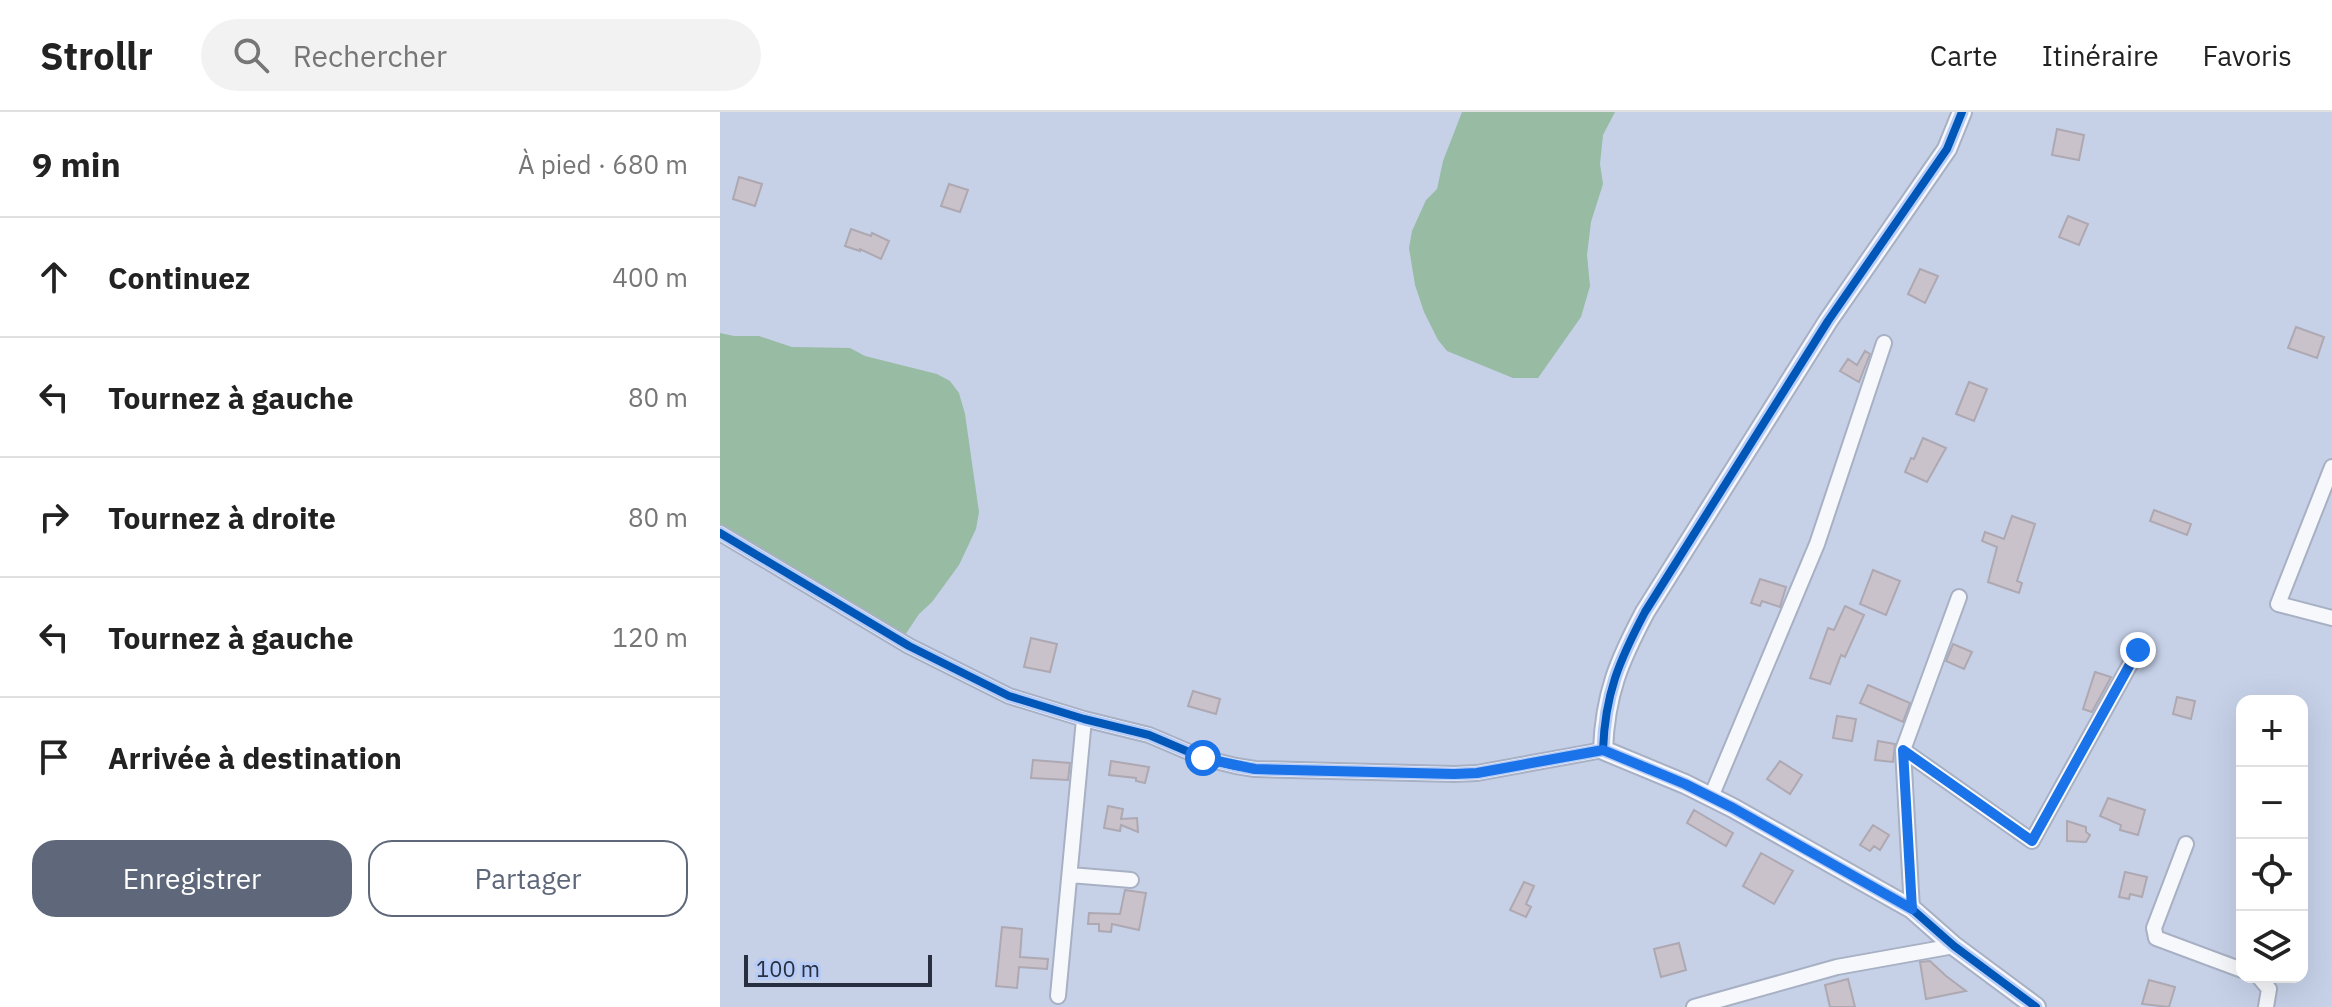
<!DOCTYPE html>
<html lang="fr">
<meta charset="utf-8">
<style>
body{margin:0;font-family:"IBM Plex Sans",sans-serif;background:#f2f2f2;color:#222}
.controls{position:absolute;right:24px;bottom:24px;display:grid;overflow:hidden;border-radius:16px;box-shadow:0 8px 32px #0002}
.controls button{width:72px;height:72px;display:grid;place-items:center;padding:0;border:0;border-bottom:2px solid #e0e0e0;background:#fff;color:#222;font:40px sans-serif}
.scale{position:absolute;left:24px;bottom:20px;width:188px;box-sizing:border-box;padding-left:8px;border:4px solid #282f40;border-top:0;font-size:22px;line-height:28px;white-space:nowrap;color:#282f40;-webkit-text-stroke:6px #b7cbf7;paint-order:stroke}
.stop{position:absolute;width:24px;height:24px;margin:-18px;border:6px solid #1a73e8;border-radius:50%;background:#fff}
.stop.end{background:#1a73e8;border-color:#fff;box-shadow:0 2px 8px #0008}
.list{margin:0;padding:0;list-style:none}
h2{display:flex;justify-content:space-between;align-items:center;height:104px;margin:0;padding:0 32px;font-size:34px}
h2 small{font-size:26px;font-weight:400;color:#767676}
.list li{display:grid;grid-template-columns:52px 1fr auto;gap:24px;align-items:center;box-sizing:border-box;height:120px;padding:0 32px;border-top:2px solid #e0e0e0}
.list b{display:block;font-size:30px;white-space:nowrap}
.list em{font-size:26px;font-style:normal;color:#767676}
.actions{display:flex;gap:16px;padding:24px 32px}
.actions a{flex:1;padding:18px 0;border:2px solid #5f687b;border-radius:24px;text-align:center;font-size:28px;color:#5f687b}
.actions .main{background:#5f687b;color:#fff}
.icon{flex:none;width:44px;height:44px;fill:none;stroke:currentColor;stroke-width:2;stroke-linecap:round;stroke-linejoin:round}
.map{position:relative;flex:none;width:1612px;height:895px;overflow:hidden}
header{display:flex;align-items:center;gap:48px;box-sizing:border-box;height:112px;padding:0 40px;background:#fff;border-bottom:2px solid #e0e0e0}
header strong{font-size:38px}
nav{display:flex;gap:44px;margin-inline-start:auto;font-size:28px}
.search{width:560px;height:72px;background:#f2f2f2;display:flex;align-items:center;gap:20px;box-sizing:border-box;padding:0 28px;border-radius:44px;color:#767676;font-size:30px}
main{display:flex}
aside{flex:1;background:#fff}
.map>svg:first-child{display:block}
.water{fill:#97bba3}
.building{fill:#cac2cb;stroke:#ada8b1;stroke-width:2}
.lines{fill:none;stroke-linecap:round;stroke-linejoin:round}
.minor-casing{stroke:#a8b0c3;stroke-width:18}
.tertiary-casing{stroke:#a8b0c3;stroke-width:22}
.minor{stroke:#f6f8fc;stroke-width:14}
.tertiary{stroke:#f6f8fc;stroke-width:18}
.cycleway-casing{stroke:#b7cbf7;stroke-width:13}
.cycleway{stroke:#0057b8;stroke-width:8}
.route{stroke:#1a73e8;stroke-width:10}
</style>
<header>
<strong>Strollr</strong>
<div class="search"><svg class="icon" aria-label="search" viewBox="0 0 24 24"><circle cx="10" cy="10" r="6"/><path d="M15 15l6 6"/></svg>Rechercher</div>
<nav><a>Carte</a><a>Itinéraire</a><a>Favoris</a></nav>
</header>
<main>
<aside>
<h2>9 min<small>À pied · 680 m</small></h2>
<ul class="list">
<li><svg class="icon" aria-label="ahead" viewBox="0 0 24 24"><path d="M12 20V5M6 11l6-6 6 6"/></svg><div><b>Continuez</b></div><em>400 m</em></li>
<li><svg class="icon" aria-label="left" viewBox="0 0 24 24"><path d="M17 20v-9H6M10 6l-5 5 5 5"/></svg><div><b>Tournez à gauche</b></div><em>80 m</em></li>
<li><svg class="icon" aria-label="right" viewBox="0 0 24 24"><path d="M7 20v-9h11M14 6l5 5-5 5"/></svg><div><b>Tournez à droite</b></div><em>80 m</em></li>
<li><svg class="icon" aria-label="left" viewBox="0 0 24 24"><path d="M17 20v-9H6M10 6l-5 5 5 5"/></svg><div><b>Tournez à gauche</b></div><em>120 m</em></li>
<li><svg class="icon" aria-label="arrive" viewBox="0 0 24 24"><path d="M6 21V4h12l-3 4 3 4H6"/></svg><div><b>Arrivée à destination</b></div></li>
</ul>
<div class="actions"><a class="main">Enregistrer</a><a>Partager</a></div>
</aside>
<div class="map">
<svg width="1612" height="895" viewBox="0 0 1612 895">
<rect width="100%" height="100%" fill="#c6d1e8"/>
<path class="water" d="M 742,0 L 895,0 L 883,23 L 880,52 L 883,72 L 871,110 L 867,143 L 870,174 L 861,205 L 818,266 L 793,266 L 727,239 L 718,228 L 704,200 L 695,173 L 689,136 L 692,119 L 706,88 L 717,77 L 723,49 Z
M 0,221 L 14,224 L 39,224 L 72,235 L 130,236 L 145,244 L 217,262 L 230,269 L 239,281 L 245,302 L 259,400 L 256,417 L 239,453 L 212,490 L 199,502 L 185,523 L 0,413 Z"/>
<path class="building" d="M 1337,17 L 1364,23 L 1359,48 L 1332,43 Z
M 19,65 L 42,72 L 35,94 L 13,87 Z
M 229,72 L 248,78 L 240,100 L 221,94 Z
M 1348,104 L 1368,112 L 1359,133 L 1339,125 Z
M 131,117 L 151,124 L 152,121 L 169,129 L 161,147 L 140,137 L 140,139 L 125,134 Z
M 1200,157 L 1218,164 L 1205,191 L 1188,182 Z
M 1576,215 L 1604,225 L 1597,246 L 1568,236 Z
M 1145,239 L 1150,242 L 1139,270 L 1120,259 L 1128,247 L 1137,253 Z
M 1249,270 L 1267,277 L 1254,309 L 1236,302 Z
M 1203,326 L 1226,336 L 1207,370 L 1185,360 L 1191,346 L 1194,347 Z
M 1434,398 L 1471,412 L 1467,423 L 1430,409 Z
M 1292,404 L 1315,412 L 1297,469 L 1302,471 L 1299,481 L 1268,470 L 1277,435 L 1262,429 L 1265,420 L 1284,427 Z
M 1153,458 L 1180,469 L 1166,503 L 1140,492 Z
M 1040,467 L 1066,475 L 1060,495 L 1042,489 L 1040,494 L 1031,491 Z
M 1125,494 L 1144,503 L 1125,545 L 1121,543 L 1110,572 L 1090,566 L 1108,516 L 1114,518 Z
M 311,526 L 337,532 L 330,560 L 304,555 Z
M 1233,532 L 1252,540 L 1244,557 L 1226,549 Z
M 1375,560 L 1391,565 L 1372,600 L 1363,597 Z
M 1148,573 L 1190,591 L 1183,610 L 1140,591 Z
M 473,579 L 500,587 L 496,602 L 468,594 Z
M 1457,585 L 1475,589 L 1471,607 L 1453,602 Z
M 1117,604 L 1136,607 L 1132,629 L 1113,626 Z
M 1158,629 L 1175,632 L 1173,650 L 1155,648 Z
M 313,648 L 350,651 L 348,668 L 311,666 Z
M 391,649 L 429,655 L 425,671 L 416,669 L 416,666 L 389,663 Z
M 1060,649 L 1082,663 L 1070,682 L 1047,667 Z
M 1388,686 L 1425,698 L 1418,723 L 1400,718 L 1401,713 L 1380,704 Z
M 388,694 L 403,697 L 401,707 L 417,706 L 418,720 L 401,713 L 400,719 L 384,716 Z
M 974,698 L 1013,721 L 1006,734 L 967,711 Z
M 1347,709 L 1366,715 L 1366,720 L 1370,723 L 1366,730 L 1347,729 Z
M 1153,713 L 1169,723 L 1160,738 L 1154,734 L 1150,739 L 1140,733 Z
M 1041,741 L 1073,759 L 1054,792 L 1023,774 Z
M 1405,760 L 1427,765 L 1422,785 L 1410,782 L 1409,787 L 1399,785 Z
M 804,770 L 814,774 L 806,792 L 811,795 L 806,805 L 790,798 Z
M 405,778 L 426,781 L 419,818 L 392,812 L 391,820 L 379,819 L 379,812 L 368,812 L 369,801 L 400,802 Z
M 282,815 L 302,817 L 300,845 L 328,847 L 327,857 L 299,855 L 297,876 L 276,874 Z
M 959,831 L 966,858 L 941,865 L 934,837 Z
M 1210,849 L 1226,864 L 1246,879 L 1206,887 L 1200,850 Z
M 1128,867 L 1135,895 L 1110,895 L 1105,873 Z
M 1429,868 L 1455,875 L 1449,895 L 1422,892 Z"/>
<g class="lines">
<g class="minor-casing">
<path id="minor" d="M 1612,355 L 1558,492 L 1612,506
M 0,421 L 189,534 L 289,584 L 364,607 L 429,623 L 483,646 L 516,654 L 535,657 L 734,662 L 757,661 L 883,638
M 1183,638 L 1312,729 L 1418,538
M 991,685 L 1097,432 L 1164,231
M 1466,732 L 1434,816 L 1436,826 L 1522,858
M 350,763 L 411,768
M 1192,797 L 1183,638 L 1239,485
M 1539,865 L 1549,877 L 1546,895
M 338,884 L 364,607
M 974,895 L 1117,855 L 1234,834"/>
</g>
<g class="tertiary-casing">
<path id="tertiary" d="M 1242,0 L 1227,37 L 1108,209 L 925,500 C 899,549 885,582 883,638 L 965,672 L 1013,696 L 1192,797 L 1234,834 L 1316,895"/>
</g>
<use href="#minor" class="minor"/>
<use href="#tertiary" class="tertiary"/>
<g class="cycleway-casing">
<path id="cycleway" d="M 0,421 L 189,534 L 289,584 L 364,607 L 429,623 L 483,646 L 516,654 L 535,657 L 734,662 L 757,661 L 883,638 L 965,672 L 1013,696 L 1192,797 L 1234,834 L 1316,895
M 883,638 C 885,582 899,549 925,500 L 1108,209 L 1227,37 L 1242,0"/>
</g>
<use href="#cycleway" class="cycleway"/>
</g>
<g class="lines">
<path class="route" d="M 483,646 L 535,657 L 734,662 L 757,661 L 883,638 L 965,672 L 1013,696 L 1192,797 L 1183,638 L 1312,729 L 1418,538"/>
</g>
</svg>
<div class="controls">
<button>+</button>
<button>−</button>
<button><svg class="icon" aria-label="locate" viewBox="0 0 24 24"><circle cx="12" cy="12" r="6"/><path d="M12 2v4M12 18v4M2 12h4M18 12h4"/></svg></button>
<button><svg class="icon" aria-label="layers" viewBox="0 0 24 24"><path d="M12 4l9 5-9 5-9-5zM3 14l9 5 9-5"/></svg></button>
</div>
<div class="scale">100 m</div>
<div class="stop" style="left:483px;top:646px"></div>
<div class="stop end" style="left:1418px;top:538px"></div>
</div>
</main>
